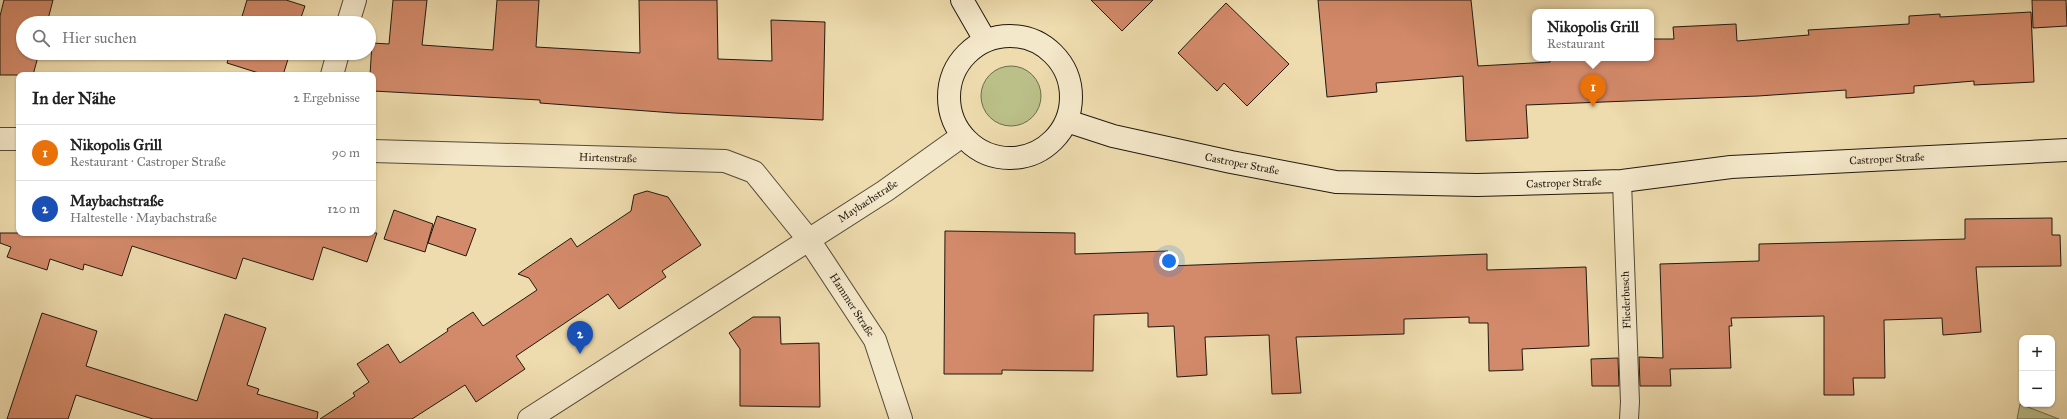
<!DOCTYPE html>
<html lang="de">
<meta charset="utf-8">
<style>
body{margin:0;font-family:"IM FELL Great Primer",serif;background:#f2f2f2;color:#222}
.controls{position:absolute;right:12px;bottom:12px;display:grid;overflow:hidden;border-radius:8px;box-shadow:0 1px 3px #0004}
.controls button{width:36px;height:36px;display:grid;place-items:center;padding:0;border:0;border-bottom:1px solid #e0e0e0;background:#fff;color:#222;font:20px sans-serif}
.you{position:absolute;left:1169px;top:261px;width:14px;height:14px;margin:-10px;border:3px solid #fff;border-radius:50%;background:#1a73e8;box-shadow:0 0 0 6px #1a73e833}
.badge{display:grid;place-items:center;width:26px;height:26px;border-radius:50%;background:#8f2418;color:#fff;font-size:13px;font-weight:700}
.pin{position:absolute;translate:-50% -33px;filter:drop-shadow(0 1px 2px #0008)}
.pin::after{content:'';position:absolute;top:21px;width:14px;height:12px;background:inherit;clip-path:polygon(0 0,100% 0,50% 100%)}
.popup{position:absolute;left:1532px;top:9px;width:122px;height:52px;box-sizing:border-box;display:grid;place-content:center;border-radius:8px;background:#fff;filter:drop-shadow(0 1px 3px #0005);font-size:13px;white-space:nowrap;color:#767676}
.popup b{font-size:15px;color:#222}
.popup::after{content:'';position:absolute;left:50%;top:100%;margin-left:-8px;border:8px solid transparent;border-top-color:#fff}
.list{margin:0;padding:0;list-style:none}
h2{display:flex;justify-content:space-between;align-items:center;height:52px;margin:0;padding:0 16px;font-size:17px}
h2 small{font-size:13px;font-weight:400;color:#767676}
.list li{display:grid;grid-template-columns:26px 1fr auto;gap:12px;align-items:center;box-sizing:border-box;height:56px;padding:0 16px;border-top:1px solid #e0e0e0}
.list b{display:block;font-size:15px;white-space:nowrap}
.list p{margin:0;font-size:13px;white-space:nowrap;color:#767676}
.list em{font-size:13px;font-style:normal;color:#767676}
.icon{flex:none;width:22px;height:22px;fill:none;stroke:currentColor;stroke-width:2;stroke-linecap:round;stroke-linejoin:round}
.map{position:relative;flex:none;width:2067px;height:419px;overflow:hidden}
.search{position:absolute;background:#fff;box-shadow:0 1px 3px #0004;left:16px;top:16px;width:360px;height:44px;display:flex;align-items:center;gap:10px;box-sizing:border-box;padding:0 14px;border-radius:22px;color:#767676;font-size:15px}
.panel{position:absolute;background:#fff;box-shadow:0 1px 3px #0004;left:16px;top:72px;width:360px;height:164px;border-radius:8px}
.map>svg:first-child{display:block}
.green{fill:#bbbf88;stroke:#6e6c4c}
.building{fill:#d38a6a;stroke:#21190f}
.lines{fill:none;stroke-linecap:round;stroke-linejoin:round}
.service-casing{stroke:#544a37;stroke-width:20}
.minor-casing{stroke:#544a37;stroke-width:24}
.secondary-casing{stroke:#21190f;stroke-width:24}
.service{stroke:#f4e8ca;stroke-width:18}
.minor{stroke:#f4e8ca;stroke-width:22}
.secondary{stroke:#f4e8ca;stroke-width:22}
.labels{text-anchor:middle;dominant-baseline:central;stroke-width:3;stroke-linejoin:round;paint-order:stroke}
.street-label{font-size:11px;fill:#21190f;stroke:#f4e8ca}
</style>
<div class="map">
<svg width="2067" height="419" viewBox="0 0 2067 419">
<rect width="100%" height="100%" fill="#eedcae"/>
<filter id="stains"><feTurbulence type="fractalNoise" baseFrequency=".005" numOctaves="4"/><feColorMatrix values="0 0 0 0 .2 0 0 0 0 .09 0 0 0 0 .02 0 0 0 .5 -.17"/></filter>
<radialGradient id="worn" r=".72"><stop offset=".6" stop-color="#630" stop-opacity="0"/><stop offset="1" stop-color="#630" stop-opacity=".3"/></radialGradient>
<path class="green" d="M981 96a30 30 0 1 1 60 0a30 30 0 1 1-60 0Z
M 2020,404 L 2059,419 L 2017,419 Z"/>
<path class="building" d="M 4,0 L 53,0 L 47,23 L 23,23 L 23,53 L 39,53 L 33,75 L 0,75 L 0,16 Z
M 247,0 L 286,0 L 305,6 L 299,23 L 240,23 Z
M 393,0 L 427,0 L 422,45 L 493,50 L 497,0 L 539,0 L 536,47 L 640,53 L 639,0 L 717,0 L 718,59 L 772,61 L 771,20 L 825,22 L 823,120 L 674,113 L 540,103 L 540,100 L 373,91 L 373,75 L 370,75 L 372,43 L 389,44 Z
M 1091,0 L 1153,0 L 1122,31 Z
M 1318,0 L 1471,0 L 1478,66 L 1550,62 L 1550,58 L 1651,58 L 1651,39 L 1674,39 L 1673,27 L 1736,24 L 1737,41 L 1809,35 L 1808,30 L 1909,24 L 1909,16 L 1940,14 L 1940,17 L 2031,12 L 2034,82 L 1974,85 L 1974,81 L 1914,86 L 1914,93 L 1846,98 L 1846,90 L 1758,96 L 1526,105 L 1528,138 L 1466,141 L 1463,76 L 1376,83 L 1377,92 L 1327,97 Z
M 2032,0 L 2066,0 L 2067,26 L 2033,28 Z
M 1226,3 L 1289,64 L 1247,106 L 1224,83 L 1217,91 L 1178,53 Z
M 230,53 L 290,53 L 283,75 L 265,75 L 227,63 Z
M 647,191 L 668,197 L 701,245 L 662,271 L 666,277 L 619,309 L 608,294 L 516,356 L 525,369 L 476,402 L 465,385 L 412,419 L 320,419 L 355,396 L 353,393 L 369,382 L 357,364 L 388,344 L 400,363 L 448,331 L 447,329 L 473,312 L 483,326 L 537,290 L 529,278 L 518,274 L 571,238 L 577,247 L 631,211 L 634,195 Z
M 394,210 L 433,224 L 425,252 L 384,239 Z
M 437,216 L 476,229 L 466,256 L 428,243 Z
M 2052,218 L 2052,235 L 2060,235 L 2061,266 L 1976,267 L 1981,332 L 1943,335 L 1942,318 L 1884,320 L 1885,378 L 1853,378 L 1854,395 L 1824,395 L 1824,316 L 1731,318 L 1732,326 L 1729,326 L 1731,368 L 1670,369 L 1671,386 L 1640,386 L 1639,357 L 1663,358 L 1660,264 L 1759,261 L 1759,244 L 1965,239 L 1965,219 Z
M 945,231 L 1075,233 L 1075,254 L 1168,251 L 1169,266 L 1487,254 L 1487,270 L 1586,267 L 1589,346 L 1522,349 L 1523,370 L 1489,371 L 1488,323 L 1469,323 L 1469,317 L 1404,319 L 1404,334 L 1296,337 L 1301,393 L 1272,394 L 1269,335 L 1205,337 L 1207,375 L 1177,377 L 1174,326 L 1148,327 L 1148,313 L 1094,315 L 1093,371 L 1002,370 L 1002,374 L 944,374 Z
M 0,233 L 377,233 L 367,262 L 323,247 L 313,280 L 243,258 L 236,279 L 132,246 L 122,276 L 84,264 L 83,270 L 50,259 L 47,270 L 7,257 L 11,247 L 0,243 Z
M 42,313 L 97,331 L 86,366 L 197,401 L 225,314 L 266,328 L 247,385 L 259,389 L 257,394 L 318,412 L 317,419 L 153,419 L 76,395 L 68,419 L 7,419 Z
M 753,317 L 780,317 L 781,344 L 819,343 L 820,407 L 740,406 L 740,349 L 729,333 Z
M 1618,358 L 1619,386 L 1592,386 L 1591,359 Z"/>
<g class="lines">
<g class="service-casing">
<path id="service" d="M 1622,181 L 1630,402 L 1629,419"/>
</g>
<g class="minor-casing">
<path id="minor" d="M 348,23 L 355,0
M 332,75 L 338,53
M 0,139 L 19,139
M 373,151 L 725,161 L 754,172 L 809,240 L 875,340 L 901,419
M 529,419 L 885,191 L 962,136"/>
</g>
<g class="secondary-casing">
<path id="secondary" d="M 962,0 L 985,40
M949 97a61 61 0 1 1 122 0a61 61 0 1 1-122 0Z
M 1067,121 L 1113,136 L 1231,162 L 1336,182 L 1477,185 L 1622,181 L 1731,167 L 2067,150"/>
</g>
<use href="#service" class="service"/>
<use href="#minor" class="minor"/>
<use href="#secondary" class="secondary"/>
</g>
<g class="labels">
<g class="street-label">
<text transform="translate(608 158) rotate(2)">Hirtenstraße</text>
<text transform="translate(1887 159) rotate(-3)">Castroper Straße</text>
<text transform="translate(1242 164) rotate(11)">Castroper Straße</text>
<text transform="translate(1564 183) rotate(-2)">Castroper Straße</text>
<text transform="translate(868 201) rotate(-33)">Maybachstraße</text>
<text transform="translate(1626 300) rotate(-92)">Fliederbusch</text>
<text transform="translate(852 305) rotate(57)">Hammer Straße</text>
</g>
</g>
<rect width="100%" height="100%" filter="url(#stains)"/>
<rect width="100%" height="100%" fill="url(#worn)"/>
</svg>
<div class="controls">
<button>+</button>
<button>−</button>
</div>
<div class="you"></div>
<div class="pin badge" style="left:1593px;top:107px;background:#e8710a">1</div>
<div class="popup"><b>Nikopolis Grill</b>Restaurant</div>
<div class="pin badge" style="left:580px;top:354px;background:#1a4fb4">2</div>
<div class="search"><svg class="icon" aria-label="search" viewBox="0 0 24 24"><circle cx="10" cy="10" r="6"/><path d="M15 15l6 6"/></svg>Hier suchen</div>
<section class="panel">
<h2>In der Nähe<small>2 Ergebnisse</small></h2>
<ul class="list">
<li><span class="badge" style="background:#e8710a">1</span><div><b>Nikopolis Grill</b><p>Restaurant · Castroper Straße</p></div><em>90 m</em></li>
<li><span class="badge" style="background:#1a4fb4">2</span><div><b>Maybachstraße</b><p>Haltestelle · Maybachstraße</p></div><em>120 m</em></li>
</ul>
</section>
</div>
